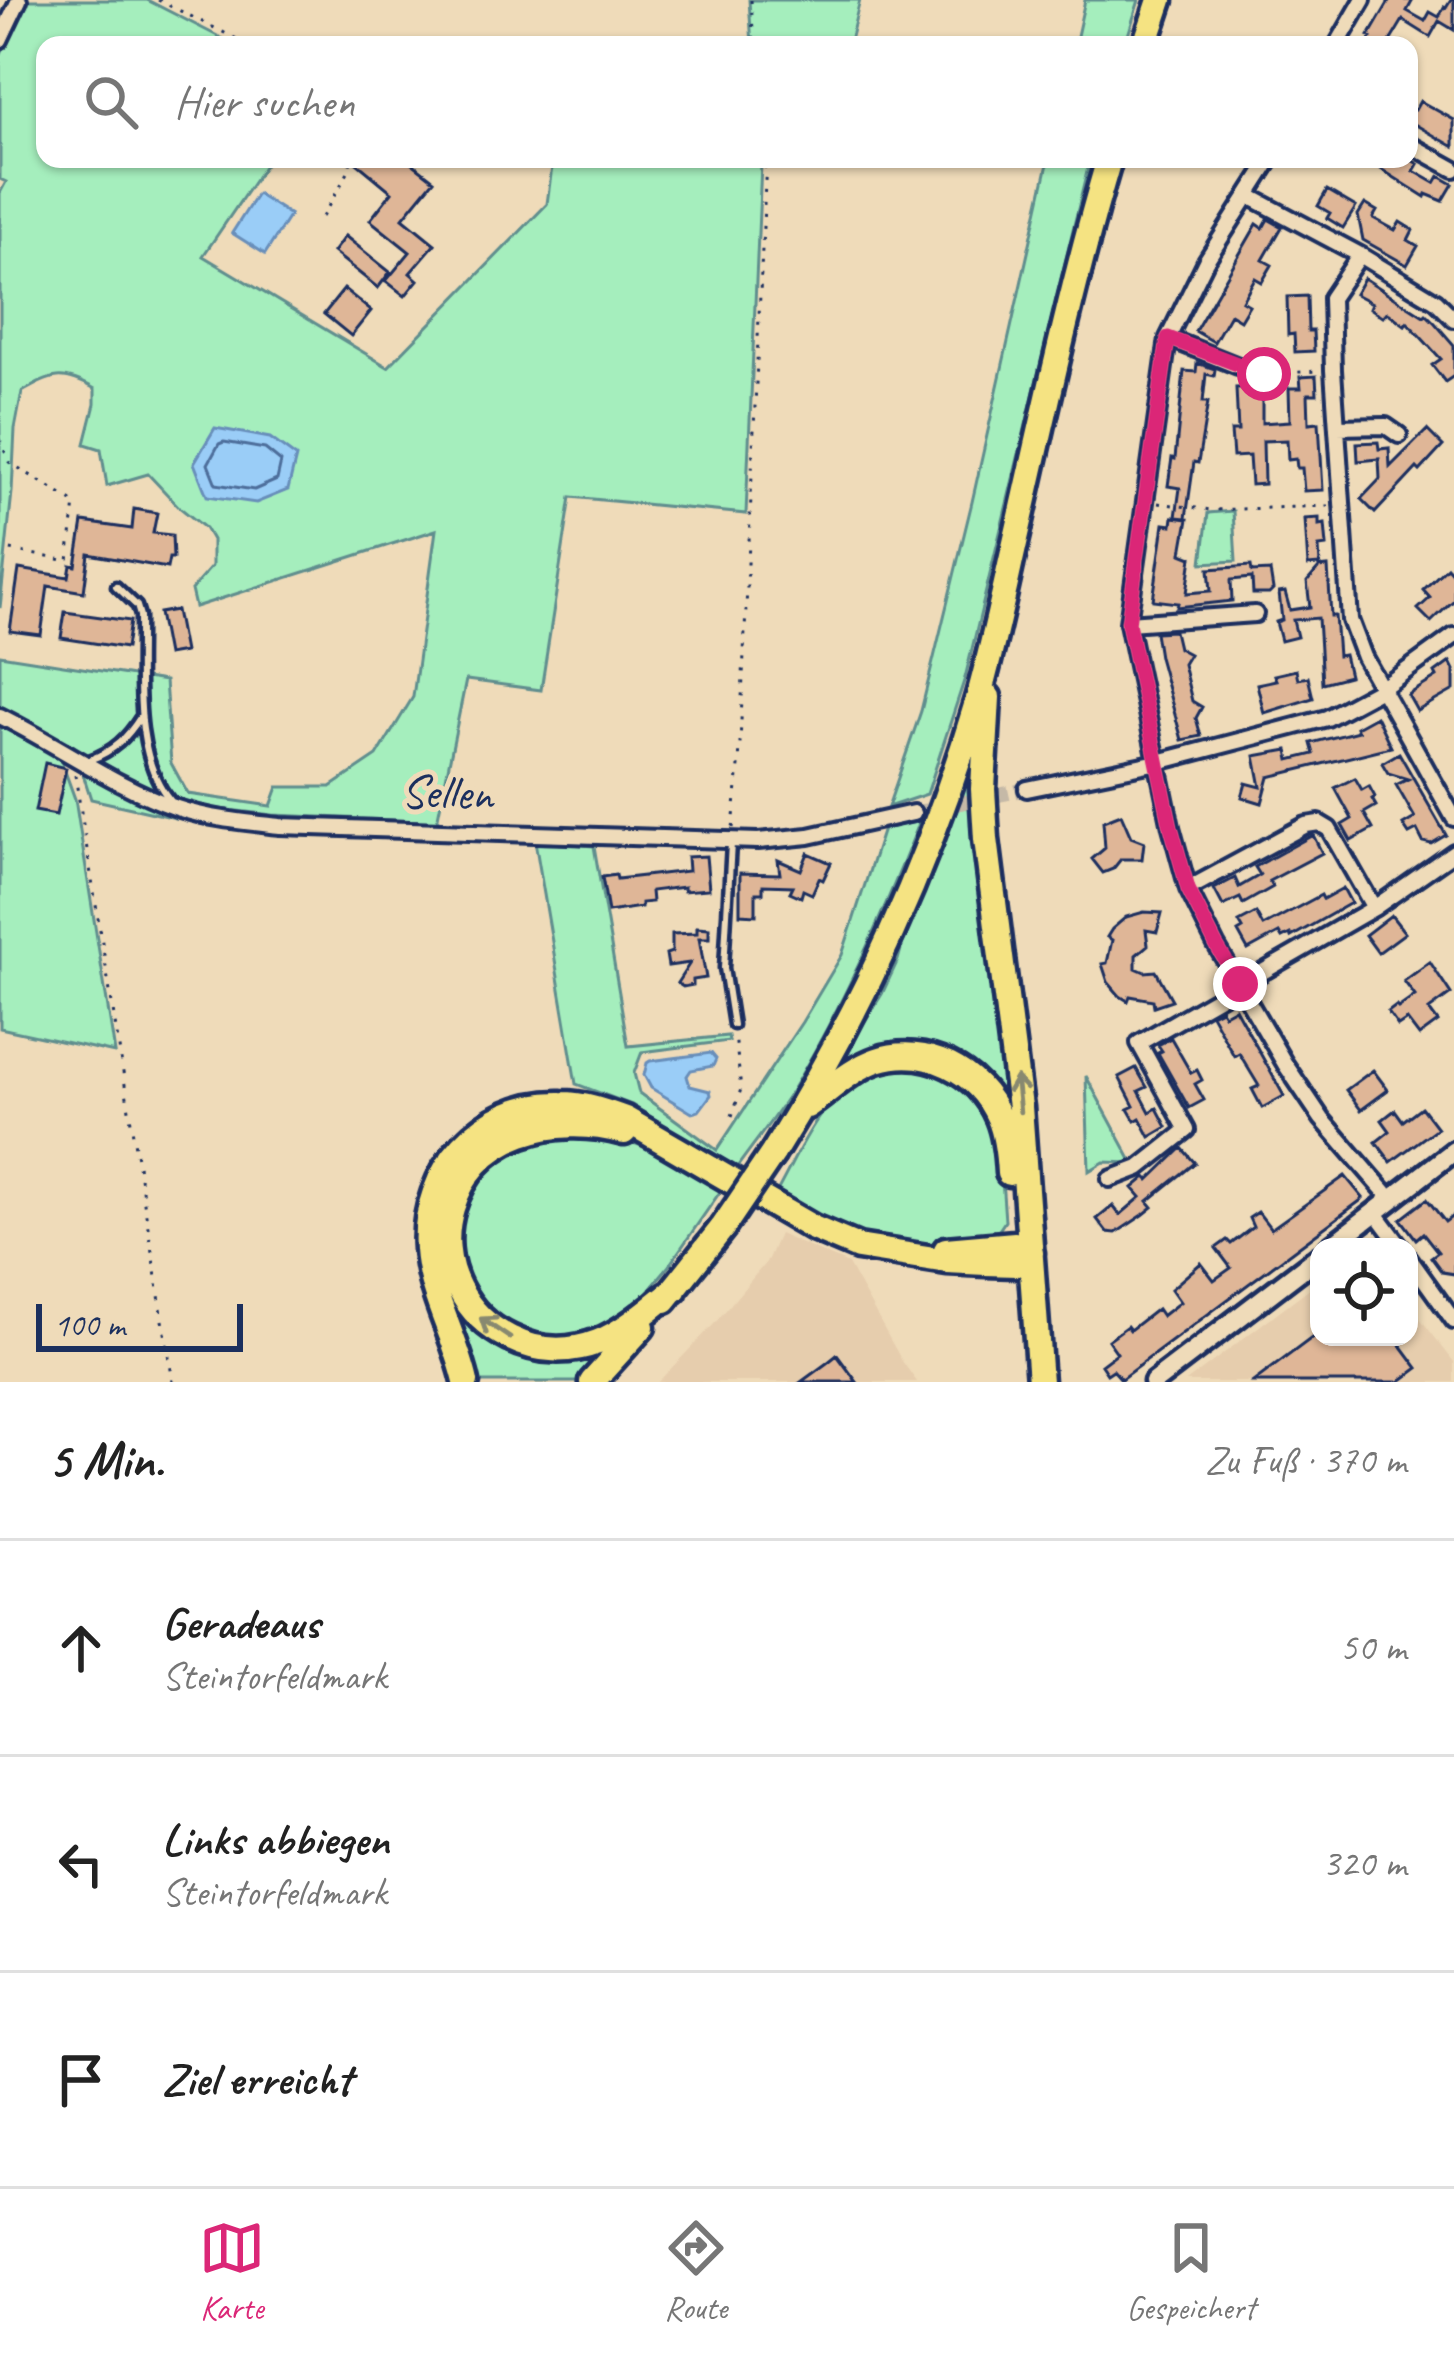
<!DOCTYPE html>
<html lang="de">
<meta charset="utf-8">
<style>
body{margin:0;font-family:Caveat,sans-serif;background:#f6f6f6;color:#222}
.controls{position:absolute;right:36px;bottom:36px;display:grid;overflow:hidden;border-radius:24px;box-shadow:0 3px 9px #0004}
.controls button{width:108px;height:108px;display:grid;place-items:center;padding:0;border:0;border-bottom:3px solid #e0e0e0;background:#fff;color:#222;font:60px sans-serif}
.scale{position:absolute;left:36px;bottom:30px;width:207px;box-sizing:border-box;padding-left:12px;border:6px solid #1b2f5e;border-top:0;font-size:33px;line-height:42px;white-space:nowrap;color:#1b2f5e;-webkit-text-stroke:9px #efdbb9;paint-order:stroke}
.stop{position:absolute;width:36px;height:36px;margin:-27px;border:9px solid #db2777;border-radius:50%;background:#fff}
.stop.end{background:#db2777;border-color:#fff;box-shadow:0 3px 12px #0008}
.list{margin:0;padding:0;list-style:none}
h2{display:flex;justify-content:space-between;align-items:center;height:156px;margin:0;padding:0 48px;font-size:51px}
h2 small{font-size:39px;font-weight:400;color:#767676}
.list li{display:grid;grid-template-columns:78px 1fr auto;gap:36px;align-items:center;box-sizing:border-box;height:216px;padding:0 48px;border-top:3px solid #e0e0e0}
.list b{display:block;font-size:45px;white-space:nowrap}
.list p{margin:0;font-size:39px;white-space:nowrap;color:#767676}
.list em{font-size:39px;font-style:normal;color:#767676}
.icon{flex:none;width:66px;height:66px;fill:none;stroke:currentColor;stroke-width:2;stroke-linecap:round;stroke-linejoin:round}
.map{position:relative;flex:none;width:1454px;height:1382px;overflow:hidden}
.search{position:absolute;background:#fff;box-shadow:0 3px 9px #0004;left:36px;right:36px;top:36px;height:132px;display:flex;align-items:center;gap:30px;box-sizing:border-box;padding:0 42px;border-radius:24px;color:#767676;font-size:45px}
.sheet{height:804px;background:#fff}
nav{display:flex;justify-content:space-around;align-items:center;box-sizing:border-box;height:168px;border-top:3px solid #e0e0e0;background:#fff;font-size:33px;color:#767676}
nav a{display:grid;justify-items:center;gap:6px}
nav .on{color:#db2777}
.map>svg:first-child{display:block}
.built{fill:#e6cdad}
.green{fill:#a5eebd;stroke:#608e8e;stroke-width:3}
.water{fill:#9acdf7;stroke:#678eba;stroke-width:3}
.lines{fill:none;stroke-linecap:round;stroke-linejoin:round}
.shore{stroke:#4e6e9b;stroke-width:3}
.building{fill:#dfb697;stroke:#1b2f5e;stroke-width:3}
.street-tunnel{stroke:#c5b9a7;stroke-width:14;stroke-dasharray:14 7;stroke-linecap:butt}
.lane-casing{stroke:#1b2f5e;stroke-width:15}
.street-casing{stroke:#1b2f5e;stroke-width:22}
.secondary-casing{stroke:#1b2f5e;stroke-width:27}
.highway-casing{stroke:#1b2f5e;stroke-width:33}
.path{stroke:#1b2f5e;stroke-width:3;stroke-dasharray:3 9;stroke-linecap:butt}
.lane{stroke:#efdbb9;stroke-width:6}
.street{stroke:#efdbb9;stroke-width:14}
.secondary{stroke:#efdbb9;stroke-width:18}
.highway{stroke:#f5e382;stroke-width:24}
.highway-bridge-casing{stroke:#1b2f5e;stroke-width:33;stroke-linecap:butt}
.highway-bridge{stroke:#f5e382;stroke-width:24}
.oneway{stroke:#888970}
.route{stroke:#db2777;stroke-width:15}
.labels{text-anchor:middle;dominant-baseline:central;stroke-width:10;stroke-linejoin:round;paint-order:stroke}
.street-label{font-size:48px;fill:#1b2f5e;stroke:#efdbb9}
</style>
<div class="map">
<svg width="1454" height="1382" viewBox="0 0 1454 1382">
<rect width="100%" height="100%" fill="#efdbb9"/>
<filter id="ink" filterUnits="userSpaceOnUse"><feTurbulence type="fractalNoise" baseFrequency=".00833" numOctaves="2"/><feDisplacementMap in="SourceGraphic" scale="24" xChannelSelector="R" yChannelSelector="G"/><feConvolveMatrix kernelMatrix="1 2 1 2 8 2 1 2 1" color-interpolation-filters="sRGB"/></filter>
<g filter="url(#ink)">
<path class="built" d="M 779,1234 L 848,1264 L 902,1361 L 917,1382 L 658,1382 L 715,1323 L 767,1261 Z
M 1319,1281 L 1319,1337 L 1409,1337 L 1409,1304 L 1454,1362 L 1454,1382 L 1186,1382 Z"/>
<path class="green" d="M 25,0 L 147,0 L 235,45 L 45,45 L 45,159 L 269,159 L 203,256 L 388,367 L 547,204 L 553,159 L 757,159 L 761,164 L 746,514 L 571,497 L 541,690 L 466,680 L 437,822 L 273,815 L 183,805 L 176,818 L 91,799 L 74,746 L 0,708 L 0,655 L 165,681 L 171,763 L 188,794 L 271,806 L 278,787 L 331,787 L 377,756 L 413,697 L 436,530 L 195,607 L 191,590 L 212,566 L 212,540 L 205,528 L 179,507 L 148,474 L 107,486 L 101,449 L 85,444 L 95,404 L 95,389 C 62,370 53,375 22,392 L 15,429 L 12,492 L 0,608 L 0,193 L 6,182 L 0,179 L 0,56 Z
M 749,0 L 860,0 L 849,45 L 752,45 Z
M 1085,0 L 1139,0 L 1125,45 L 1075,45 Z
M 1049,159 L 1090,159 L 965,678 L 927,794 L 888,807 L 921,711 L 972,502 Z
M 1233,511 L 1236,561 L 1202,563 L 1208,513 Z
M 0,720 L 58,752 L 75,799 L 115,1053 L 0,1028 Z
M 978,730 L 1015,1157 L 948,1058 L 832,1074 L 882,994 L 898,960 L 909,921 Z
M 920,821 C 883,914 842,1009 789,1095 C 772,1121 753,1145 735,1170 L 632,1105 L 576,1084 L 535,841 L 594,846 L 628,1046 L 728,1036 L 729,1041 L 642,1052 L 634,1073 L 639,1093 L 717,1150 L 802,1022 L 842,955 L 883,829 Z
M 933,1066 L 983,1102 L 1000,1151 L 1005,1221 L 995,1236 C 942,1249 885,1252 834,1229 C 814,1219 795,1206 775,1195 C 800,1151 822,1090 875,1069 C 890,1063 915,1067 933,1066 Z
M 1086,1076 L 1133,1163 L 1104,1162 L 1089,1171 Z
M 574,1110 L 586,1112 L 610,1121 C 572,1120 541,1113 503,1134 C 410,1185 424,1328 530,1353 C 560,1359 584,1348 611,1345 L 577,1382 L 473,1382 C 462,1340 441,1300 435,1258 C 426,1199 462,1136 519,1118 C 536,1112 555,1111 574,1110 Z
M 608,1134 L 665,1154 L 724,1186 L 668,1267 L 642,1298 L 612,1325 L 585,1337 L 546,1341 L 498,1323 L 462,1278 L 455,1228 L 483,1167 L 531,1137 Z"/>
<path class="water" d="M 257,194 L 290,215 L 265,254 L 232,233 Z
M 215,428 L 270,438 L 296,457 L 288,490 L 256,503 L 207,496 L 194,463 Z
M 711,1053 L 716,1059 L 713,1066 L 691,1070 L 687,1076 L 690,1086 L 710,1091 L 711,1095 L 699,1111 L 692,1113 L 651,1088 L 644,1075 L 647,1063 L 650,1061 Z"/>
<g class="lines">
<path class="shore" d="M 224,442 L 265,449 L 281,462 L 277,480 L 254,490 L 216,484 L 208,464 L 219,444 Z"/>
</g>
<path class="building" d="M 1390,0 L 1413,0 L 1407,11 L 1425,21 L 1430,12 L 1439,17 L 1444,7 L 1446,8 L 1451,0 L 1454,0 L 1454,30 L 1439,21 L 1430,37 L 1403,20 L 1388,45 L 1367,45 L 1371,38 L 1369,36 Z
M 1420,101 L 1454,120 L 1454,147 L 1409,121 L 1409,107 L 1415,110 Z
M 352,159 L 407,159 L 434,180 L 403,218 L 435,244 L 410,273 L 418,280 L 405,296 L 386,281 L 410,252 L 370,220 L 392,192 Z
M 1365,159 L 1410,159 L 1418,164 L 1414,171 L 1435,183 L 1439,176 L 1453,184 L 1443,201 L 1426,194 L 1425,197 Z
M 1327,190 L 1356,207 L 1343,228 L 1327,218 L 1330,213 L 1318,206 Z
M 1365,204 L 1377,211 L 1373,218 L 1395,230 L 1400,222 L 1413,230 L 1408,240 L 1418,246 L 1407,265 L 1363,240 L 1358,215 Z
M 1268,219 L 1282,227 L 1263,260 L 1272,265 L 1262,282 L 1255,278 L 1242,301 L 1249,305 L 1240,320 L 1230,314 L 1214,342 L 1195,331 L 1257,224 L 1263,228 Z
M 345,236 L 390,272 L 378,288 L 333,252 Z
M 1364,278 L 1424,316 L 1426,314 L 1435,323 L 1454,345 L 1454,376 L 1445,382 L 1432,365 L 1441,359 L 1407,322 L 1405,325 L 1387,312 L 1383,317 L 1370,308 L 1372,303 L 1355,294 Z
M 344,289 L 371,311 L 351,336 L 324,314 Z
M 1307,296 L 1308,331 L 1313,331 L 1314,351 L 1295,352 L 1294,334 L 1288,335 L 1287,297 Z
M 1197,363 L 1215,369 L 1214,376 L 1206,374 L 1203,402 L 1208,402 L 1198,463 L 1194,462 L 1186,518 L 1176,517 L 1180,488 L 1168,486 L 1172,458 L 1175,459 L 1184,371 L 1196,372 Z
M 1316,376 L 1317,394 L 1308,394 L 1309,423 L 1319,422 L 1323,490 L 1304,491 L 1302,468 L 1297,468 L 1296,459 L 1288,460 L 1287,440 L 1263,441 L 1264,484 L 1251,485 L 1249,456 L 1233,457 L 1231,431 L 1238,431 L 1236,388 L 1259,387 L 1262,399 L 1262,423 L 1290,421 L 1289,388 L 1301,388 L 1300,377 Z
M 1427,430 L 1443,446 L 1420,471 L 1417,468 L 1375,513 L 1361,499 L 1380,479 L 1379,459 L 1358,461 L 1357,443 L 1378,442 L 1379,449 L 1389,448 L 1390,467 Z
M 134,509 L 157,513 L 153,533 L 172,535 L 173,558 L 169,558 L 167,568 L 89,554 L 84,592 L 48,586 L 41,635 L 10,631 L 19,569 L 69,577 L 71,565 L 76,566 L 83,522 L 132,529 Z
M 1173,517 L 1188,519 L 1182,553 L 1192,557 L 1187,593 L 1211,591 L 1209,569 L 1251,566 L 1252,572 L 1270,571 L 1273,590 L 1269,594 L 1253,594 L 1252,578 L 1231,580 L 1232,601 L 1177,607 L 1178,603 L 1153,600 L 1164,524 L 1172,525 Z
M 1319,518 L 1319,525 L 1325,524 L 1327,546 L 1319,547 L 1320,565 L 1308,566 L 1305,519 Z
M 1328,567 L 1331,616 L 1335,616 L 1338,656 L 1344,655 L 1349,676 L 1322,683 L 1318,618 L 1293,620 L 1297,637 L 1281,641 L 1276,622 L 1282,620 L 1279,593 L 1285,592 L 1290,610 L 1310,607 L 1307,582 L 1319,568 Z
M 1447,567 L 1454,575 L 1454,600 L 1431,622 L 1418,609 L 1430,598 L 1423,590 Z
M 176,610 L 184,652 L 167,655 L 159,613 Z
M 65,612 L 130,621 L 126,648 L 61,638 Z
M 1174,631 L 1178,648 L 1189,654 L 1183,664 L 1192,701 L 1202,707 L 1196,718 L 1201,736 L 1182,740 L 1159,657 L 1155,632 Z
M 1450,662 L 1454,670 L 1454,690 L 1417,711 L 1408,695 L 1437,677 L 1435,673 Z
M 1296,670 L 1298,679 L 1308,677 L 1313,698 L 1264,713 L 1257,684 L 1276,680 L 1274,675 Z
M 1376,716 L 1391,747 L 1269,777 L 1262,803 L 1242,797 L 1246,783 L 1261,787 L 1255,756 L 1288,750 L 1290,760 L 1314,754 L 1311,743 L 1358,731 L 1356,727 Z
M 1399,753 L 1446,835 L 1431,844 L 1423,842 L 1417,830 L 1409,834 L 1403,825 L 1415,818 L 1396,785 L 1408,779 L 1388,773 L 1382,763 Z
M 45,763 L 66,768 L 56,815 L 35,811 Z
M 1355,778 L 1362,790 L 1369,786 L 1375,797 L 1372,799 L 1376,806 L 1364,813 L 1373,829 L 1351,841 L 1342,825 L 1352,819 L 1335,788 Z
M 1121,814 L 1131,837 L 1144,842 L 1142,859 L 1121,859 L 1113,869 L 1103,873 L 1092,859 L 1105,848 L 1103,821 Z
M 1313,835 L 1322,853 L 1269,881 L 1273,887 L 1243,904 L 1240,898 L 1223,906 L 1214,889 L 1235,878 L 1239,887 L 1260,875 L 1255,867 Z
M 808,853 L 831,863 L 823,880 L 819,878 L 812,894 L 803,890 L 801,897 L 790,892 L 793,886 L 763,885 L 763,893 L 756,893 L 756,915 L 740,914 L 740,873 L 780,874 L 778,860 L 801,870 Z
M 706,856 L 709,889 L 684,891 L 684,887 L 651,891 L 652,902 L 641,903 L 641,907 L 608,912 L 602,877 L 616,875 L 617,879 L 688,871 L 687,857 Z
M 1343,888 L 1351,903 L 1291,937 L 1290,934 L 1282,938 L 1279,933 L 1248,950 L 1238,932 L 1243,929 L 1239,922 L 1256,913 L 1263,926 L 1321,895 L 1323,899 Z
M 1144,912 L 1162,913 L 1157,932 L 1146,930 L 1148,945 L 1136,955 L 1136,968 L 1145,972 L 1156,971 L 1172,1000 L 1154,1006 L 1153,1000 L 1130,996 L 1128,1001 L 1120,996 L 1108,982 L 1102,964 L 1107,963 L 1112,940 L 1107,937 L 1112,929 L 1126,917 Z
M 1391,915 L 1405,933 L 1378,953 L 1365,935 Z
M 697,927 L 709,928 L 709,938 L 699,938 L 706,978 L 693,980 L 693,985 L 683,987 L 677,983 L 690,963 L 668,966 L 666,954 L 672,952 L 672,934 L 697,933 Z
M 1430,962 L 1451,994 L 1429,1010 L 1438,1022 L 1419,1036 L 1407,1020 L 1398,1026 L 1388,1012 L 1396,1006 L 1398,1008 L 1415,996 L 1404,981 Z
M 1235,1008 L 1284,1096 L 1262,1108 L 1252,1089 L 1259,1086 L 1239,1053 L 1234,1056 L 1211,1014 L 1221,1009 L 1224,1014 Z
M 1171,1038 L 1191,1073 L 1197,1070 L 1202,1080 L 1195,1084 L 1204,1100 L 1189,1108 L 1158,1053 L 1162,1051 L 1158,1045 Z
M 1136,1068 L 1147,1087 L 1139,1091 L 1150,1112 L 1157,1108 L 1167,1127 L 1150,1137 L 1140,1118 L 1135,1121 L 1128,1109 L 1134,1106 L 1119,1077 Z
M 1373,1070 L 1388,1090 L 1361,1110 L 1346,1090 Z
M 1421,1107 L 1437,1128 L 1391,1162 L 1376,1142 L 1390,1131 L 1382,1120 L 1395,1110 L 1403,1121 Z
M 1182,1148 L 1195,1163 L 1148,1201 L 1153,1207 L 1143,1215 L 1116,1233 L 1107,1232 L 1097,1219 L 1113,1206 L 1120,1215 L 1141,1197 L 1133,1188 L 1146,1177 L 1149,1180 Z
M 1345,1176 L 1363,1198 L 1360,1201 L 1121,1379 L 1113,1370 L 1107,1374 L 1101,1365 L 1117,1353 L 1108,1340 L 1127,1326 L 1130,1330 L 1157,1309 L 1162,1316 L 1180,1302 L 1171,1289 L 1201,1263 L 1214,1280 L 1231,1268 L 1216,1248 L 1227,1240 L 1231,1244 L 1253,1227 L 1249,1218 L 1258,1212 L 1271,1229 Z
M 1427,1199 L 1445,1222 L 1454,1215 L 1454,1274 L 1442,1272 L 1431,1257 L 1438,1252 L 1423,1233 L 1416,1239 L 1401,1219 Z
M 1313,1337 L 1395,1337 L 1418,1368 L 1399,1382 L 1253,1382 Z
M 837,1355 L 857,1382 L 801,1382 L 827,1363 Z"/>
<g class="lines">
<path class="street-tunnel" d="M 913,813 L 1027,789"/>
<g class="lane-casing">
<path id="lane" d="M 116,586 L 137,606 L 140,616 C 141,672 132,755 170,800
M 89,760 C 114,751 127,738 141,716
M 731,843 L 724,968 L 733,1025"/>
</g>
<g class="street-casing">
<path id="street" d="M 0,40 L 19,0
M 1337,45 L 1363,0
M 1409,144 L 1454,169
M 1271,159 L 1206,261 L 1168,338 L 1128,623 L 1171,827 L 1188,889 L 1216,945 L 1285,1064 L 1322,1119 L 1392,1200
M 1249,196 L 1360,255 L 1436,301 L 1454,319
M 1360,255 L 1331,298 L 1333,370 L 1350,620 L 1364,657 L 1454,818
M 1168,338 L 1238,366
M 1337,427 L 1386,426 L 1399,435
M 1128,623 L 1255,614
M 0,716 C 59,745 114,786 177,808 C 210,819 245,822 280,826 L 758,841 L 809,836 L 913,813
M 1027,789 L 1158,762 L 1327,718 L 1381,689 L 1454,636
M 1188,889 L 1306,825 L 1319,823 L 1329,829 L 1374,908
M 1110,1179 L 1139,1168 L 1187,1130 L 1139,1043 L 1374,908 L 1454,852
M 1375,1212 L 1401,1247
M 1409,1258 L 1454,1321"/>
</g>
<g class="secondary-casing">
<path id="secondary" d="M 1330,1247 L 1454,1151
M 1154,1382 L 1319,1256"/>
</g>
<g class="highway-casing">
<path id="highway" d="M 1145,45 L 1160,0
M 988,697 L 983,789 L 986,839 L 1020,1107 L 1040,1382
M 807,1106 C 829,1091 851,1069 877,1060 C 926,1044 979,1071 999,1118 C 1006,1135 1008,1154 1009,1173
M 624,1132 C 556,1113 475,1132 452,1208 C 444,1234 446,1263 459,1288 C 470,1310 487,1327 510,1338 C 538,1352 569,1353 598,1342 C 626,1331 650,1308 674,1290
M 773,1153 C 864,1007 929,864 978,699 C 994,643 1005,586 1018,530 C 1046,406 1073,281 1109,159
M 946,1250 L 1015,1244 L 1031,1253
M 665,1300 L 723,1227
M 466,1382 C 456,1337 430,1295 427,1249 C 421,1171 483,1102 562,1104 C 584,1104 604,1111 625,1119 L 813,1228 L 858,1247 L 947,1261 L 986,1263 L 1016,1264 L 1031,1253
M 592,1382 L 642,1327"/>
</g>
<path class="path" d="M 158,0 L 249,45
M 751,0 L 754,45
M 322,217 L 349,171 L 351,159
M 1251,370 L 1264,374 L 1319,371
M 0,439 L 9,462 L 75,503 L 68,561 L 0,548
M 1158,503 L 1211,510 L 1328,506
M 75,775 L 173,1382
M 733,828 L 739,766 L 766,159
M 732,1116 L 741,1089 L 735,1035"/>
<use href="#lane" class="lane"/>
<use href="#street" class="street"/>
<use href="#secondary" class="secondary"/>
<use href="#highway" class="highway"/>
<g class="highway-bridge-casing">
<path id="highway-bridge" d="M 723,1227 L 773,1153"/>
</g>
<use href="#highway-bridge" class="highway-bridge"/>
</g>
<defs><path id="oneway-shaft" d="M-6 0H5M1.5-3L5.5 0L1.5 3" fill="none" stroke-width="1.6" stroke-linecap="round" stroke-linejoin="round" transform="scale(3)"/></defs>
<g class="oneway">
<use href="#oneway-shaft" transform="translate(1018 1094) rotate(-96)"/>
<use href="#oneway-shaft" transform="translate(495 1328) rotate(-146)"/>
</g>
</g>
<g class="lines" filter="url(#ink)">
<path class="route" d="M 1240,984 L 1216,945 L 1188,889 L 1171,827 L 1128,623 L 1168,338 L 1264,374"/>
</g>
<g class="labels">
<g class="street-label">
<text transform="translate(447 792) rotate(2)">Sellen</text>
</g>
</g>
</svg>
<div class="controls">
<button><svg class="icon" aria-label="locate" viewBox="0 0 24 24"><circle cx="12" cy="12" r="6"/><path d="M12 2v4M12 18v4M2 12h4M18 12h4"/></svg></button>
</div>
<div class="scale">100 m</div>
<div class="stop" style="left:1264px;top:374px"></div>
<div class="stop end" style="left:1240px;top:984px"></div>
<div class="search"><svg class="icon" aria-label="search" viewBox="0 0 24 24"><circle cx="10" cy="10" r="6"/><path d="M15 15l6 6"/></svg>Hier suchen</div>
</div>
<section class="sheet">
<h2>5 Min.<small>Zu Fuß · 370 m</small></h2>
<ul class="list">
<li><svg class="icon" aria-label="ahead" viewBox="0 0 24 24"><path d="M12 20V5M6 11l6-6 6 6"/></svg><div><b>Geradeaus</b><p>Steintorfeldmark</p></div><em>50 m</em></li>
<li><svg class="icon" aria-label="left" viewBox="0 0 24 24"><path d="M17 20v-9H6M10 6l-5 5 5 5"/></svg><div><b>Links abbiegen</b><p>Steintorfeldmark</p></div><em>320 m</em></li>
<li><svg class="icon" aria-label="arrive" viewBox="0 0 24 24"><path d="M6 21V4h12l-3 4 3 4H6"/></svg><div><b>Ziel erreicht</b></div></li>
</ul>
</section>
<nav>
<a class="on"><svg class="icon" aria-label="map" viewBox="0 0 24 24"><path d="M3 6l6-2 6 2 6-2v14l-6 2-6-2-6 2zM9 4v14M15 6v14"/></svg>Karte</a>
<a><svg class="icon" aria-label="directions" viewBox="0 0 24 24"><path d="M12 3l9 9-9 9-9-9zM9 14v-3h6M13 9l2 2-2 2"/></svg>Route</a>
<a><svg class="icon" aria-label="saved" viewBox="0 0 24 24"><path d="M7 4h10v16l-5-4-5 4z"/></svg>Gespeichert</a>
</nav>
